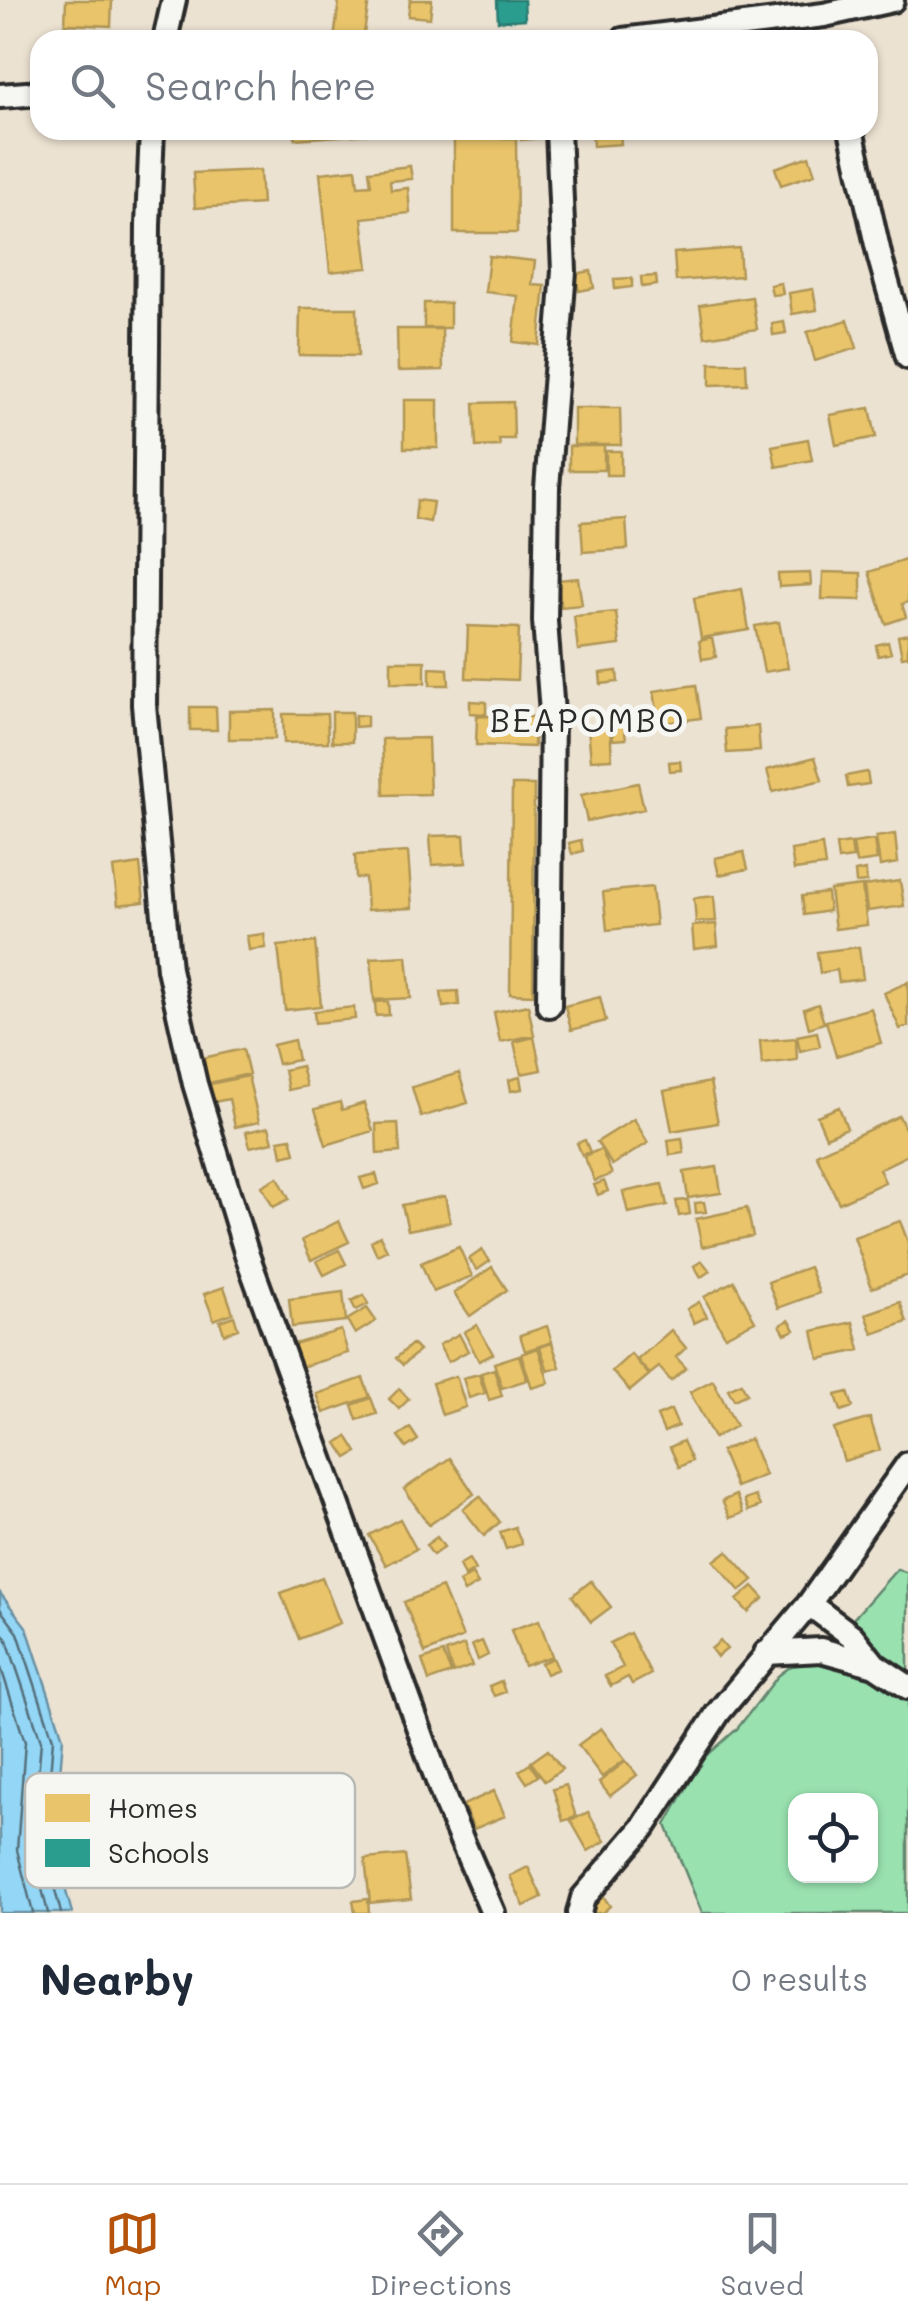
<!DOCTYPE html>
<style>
body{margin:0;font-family:Mali,sans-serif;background:#f6f6f7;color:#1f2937}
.controls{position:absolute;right:30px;bottom:30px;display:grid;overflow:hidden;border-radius:20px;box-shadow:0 2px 8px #0004}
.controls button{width:90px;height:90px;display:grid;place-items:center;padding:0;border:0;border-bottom:2px solid #e0e1e3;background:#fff;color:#1f2937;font:50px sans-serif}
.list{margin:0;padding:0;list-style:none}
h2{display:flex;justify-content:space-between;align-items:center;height:130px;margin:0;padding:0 40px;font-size:42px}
h2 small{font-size:32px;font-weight:400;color:#747a83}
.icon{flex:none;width:55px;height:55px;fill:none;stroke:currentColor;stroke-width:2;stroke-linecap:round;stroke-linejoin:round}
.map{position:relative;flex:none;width:908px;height:1913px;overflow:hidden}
.search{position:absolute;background:#fff;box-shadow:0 2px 8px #0004;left:30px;right:30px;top:30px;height:110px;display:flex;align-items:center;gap:25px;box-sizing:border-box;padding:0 35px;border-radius:30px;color:#747a83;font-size:38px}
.sheet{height:270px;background:#fff}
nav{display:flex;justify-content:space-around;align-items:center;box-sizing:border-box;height:140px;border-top:2px solid #e0e1e3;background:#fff;font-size:28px;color:#747a83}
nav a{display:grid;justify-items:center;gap:5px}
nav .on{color:#b45309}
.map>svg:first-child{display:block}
.green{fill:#99e2b0;stroke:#62866e;stroke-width:2.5;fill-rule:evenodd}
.water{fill:#93d6f5;stroke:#6992a4;stroke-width:2.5}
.homes{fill:#e9c46a;stroke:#b09657;stroke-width:2.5}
.schools{fill:#2a9d8f;stroke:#2a7b71;stroke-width:2.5}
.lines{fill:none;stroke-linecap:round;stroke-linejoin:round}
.shore{stroke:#556f7c;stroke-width:2.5}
.street-casing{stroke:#2b2b2b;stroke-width:30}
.street{stroke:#f6f6f2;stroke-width:22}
.labels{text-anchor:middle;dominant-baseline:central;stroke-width:10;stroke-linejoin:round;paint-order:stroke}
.neighbourhood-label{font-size:32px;letter-spacing:2.5px;fill:#2b2b2b;stroke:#f6f6f2}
.key{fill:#f6f6f2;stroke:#b9b9b6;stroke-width:2.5}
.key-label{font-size:28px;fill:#2b2b2b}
</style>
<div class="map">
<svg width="908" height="1913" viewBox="0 0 908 1913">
<rect width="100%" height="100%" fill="#ece2d2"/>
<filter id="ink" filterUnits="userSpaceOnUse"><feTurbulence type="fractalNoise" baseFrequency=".01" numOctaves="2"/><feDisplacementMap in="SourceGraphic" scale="20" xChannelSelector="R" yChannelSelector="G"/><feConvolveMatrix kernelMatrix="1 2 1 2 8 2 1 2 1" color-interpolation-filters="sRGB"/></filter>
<g filter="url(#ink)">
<path class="green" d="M 897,1569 L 908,1573 L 908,1913 L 702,1913 L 666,1825 L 702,1760 L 737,1729 L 778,1676 L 853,1619 ZM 796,1800 L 870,1800 L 870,1876 L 796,1876 Z"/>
<path class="water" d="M 0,1593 L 27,1628 L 63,1738 L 54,1848 L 72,1913 L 0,1913 Z"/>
<path class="homes" d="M 66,0 L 112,0 L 111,26 L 65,24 Z
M 339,0 L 369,0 L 363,40 L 334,40 Z
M 410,0 L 432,0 L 430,18 L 408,16 Z
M 294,130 L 370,130 L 370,134 L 295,139 Z
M 453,130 L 516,130 L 516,134 L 453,135 Z
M 520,130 L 542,130 L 543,138 L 521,140 Z
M 592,130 L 644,130 L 620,132 L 621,144 L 593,146 Z
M 454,138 L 516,138 L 517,233 L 454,233 Z
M 809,156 L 815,174 L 781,185 L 775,168 Z
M 410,166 L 412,179 L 390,181 L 391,190 L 408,188 L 410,213 L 362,218 L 368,268 L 330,272 L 320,173 L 356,169 L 358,186 L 371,185 L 369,171 Z
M 260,170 L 262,204 L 195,208 L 193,173 Z
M 739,248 L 741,276 L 676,281 L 674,253 Z
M 489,256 L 535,261 L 532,285 L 545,286 L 539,345 L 513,342 L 518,296 L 485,292 Z
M 591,271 L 594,288 L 579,291 L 575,274 Z
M 656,276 L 657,285 L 642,287 L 641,277 Z
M 632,278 L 632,287 L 615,289 L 614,279 Z
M 781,283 L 783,294 L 772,295 L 770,285 Z
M 813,289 L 817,310 L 792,314 L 789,293 Z
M 752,297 L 757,329 L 705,337 L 700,305 Z
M 424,303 L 450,303 L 450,328 L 424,328 Z
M 300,308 L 357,308 L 358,356 L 299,355 Z
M 848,320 L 857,348 L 815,361 L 807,332 Z
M 784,322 L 786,333 L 773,335 L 772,324 Z
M 397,329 L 442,329 L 443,370 L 398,371 Z
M 710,363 L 746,363 L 747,384 L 710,385 Z
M 404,400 L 438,400 L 438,448 L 404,448 Z
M 513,402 L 514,439 L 499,439 L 500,446 L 476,447 L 474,403 Z
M 574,408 L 620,408 L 621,445 L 574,445 Z
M 870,408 L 876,437 L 836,445 L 830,415 Z
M 808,439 L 812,460 L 776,467 L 772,446 Z
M 569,446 L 604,446 L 604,470 L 569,470 Z
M 606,451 L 621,451 L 621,475 L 606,475 Z
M 417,500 L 433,502 L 430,522 L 415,519 Z
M 626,519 L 628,549 L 583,552 L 581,522 Z
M 908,559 L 908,602 L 902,604 L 906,617 L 886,624 L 869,572 Z
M 823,572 L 861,573 L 861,600 L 822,599 Z
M 810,573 L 811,585 L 779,587 L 778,574 Z
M 578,578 L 582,605 L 561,607 L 557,580 Z
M 742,589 L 749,630 L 701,638 L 694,598 Z
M 616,612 L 620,645 L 578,650 L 574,616 Z
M 779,622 L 788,668 L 764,672 L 755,626 Z
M 468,626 L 519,628 L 517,680 L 466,678 Z
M 908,634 L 908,656 L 902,657 L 898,636 Z
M 712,638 L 716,657 L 702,659 L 699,641 Z
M 888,642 L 891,653 L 878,656 L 876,645 Z
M 391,661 L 425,661 L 425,683 L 391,683 Z
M 430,668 L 448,669 L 449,685 L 430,685 Z
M 617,671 L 618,682 L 601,684 L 600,673 Z
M 696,685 L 701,718 L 659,724 L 654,691 Z
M 470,701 L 486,702 L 486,714 L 470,713 Z
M 190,707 L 216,707 L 217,730 L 190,730 Z
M 275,710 L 275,739 L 229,739 L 229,711 Z
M 332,712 L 352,712 L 352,742 L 332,742 Z
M 283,714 L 327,714 L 328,742 L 284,743 Z
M 355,715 L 367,716 L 367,726 L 355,727 Z
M 477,716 L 535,717 L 534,747 L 476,745 Z
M 624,725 L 626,739 L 613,740 L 612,726 Z
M 610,726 L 612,759 L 591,760 L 588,727 Z
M 758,726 L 760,751 L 727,753 L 725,729 Z
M 428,738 L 430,794 L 384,795 L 382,739 Z
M 815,757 L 822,780 L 773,792 L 767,770 Z
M 680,761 L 681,770 L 670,771 L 669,762 Z
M 867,772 L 869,784 L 848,787 L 846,776 Z
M 638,783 L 644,809 L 587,821 L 581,795 Z
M 512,785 L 534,785 L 533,995 L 510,994 Z
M 895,834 L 898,863 L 880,866 L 876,837 Z
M 464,835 L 466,863 L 432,865 L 430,836 Z
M 581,840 L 583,851 L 572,854 L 569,843 Z
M 874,840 L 877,860 L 856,863 L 853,843 Z
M 851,843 L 853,858 L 838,860 L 836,845 Z
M 822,845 L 825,866 L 794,870 L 791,850 Z
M 408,852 L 412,908 L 367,910 L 365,878 L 356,878 L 355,855 Z
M 744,852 L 748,869 L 719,875 L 715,858 Z
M 140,864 L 144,902 L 118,905 L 113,868 Z
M 865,870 L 867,882 L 856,883 L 855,872 Z
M 900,881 L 904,906 L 867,911 L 864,886 Z
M 862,886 L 867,925 L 835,929 L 830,890 Z
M 652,887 L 656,925 L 607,930 L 603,892 Z
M 827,893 L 829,911 L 804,915 L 802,896 Z
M 714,896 L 716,921 L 696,922 L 694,898 Z
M 716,924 L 718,946 L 694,949 L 692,926 Z
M 264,934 L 266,948 L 249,950 L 247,936 Z
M 315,942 L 321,1006 L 285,1010 L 278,946 Z
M 859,947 L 863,979 L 839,982 L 837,970 L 820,973 L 817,952 Z
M 407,956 L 411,998 L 374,1000 L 371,958 Z
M 908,982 L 908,1026 L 900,1029 L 884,993 Z
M 458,991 L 459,1005 L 443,1007 L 441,992 Z
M 600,997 L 606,1021 L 571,1030 L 565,1006 Z
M 388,1001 L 389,1015 L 376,1016 L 375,1002 Z
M 818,1004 L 824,1023 L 809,1028 L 804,1009 Z
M 528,1005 L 534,1035 L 500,1042 L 494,1012 Z
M 354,1007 L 355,1019 L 315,1023 L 314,1011 Z
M 871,1008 L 881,1043 L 836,1056 L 826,1021 Z
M 817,1032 L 820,1046 L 800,1051 L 797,1036 Z
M 534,1037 L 541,1070 L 521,1074 L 514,1042 Z
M 796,1038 L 797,1060 L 762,1064 L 760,1041 Z
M 294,1040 L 298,1060 L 278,1064 L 273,1045 Z
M 243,1049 L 249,1074 L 209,1083 L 203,1058 Z
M 301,1066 L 306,1086 L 288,1090 L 284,1070 Z
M 459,1073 L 468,1103 L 421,1117 L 412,1087 Z
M 248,1076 L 259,1122 L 235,1127 L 229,1099 L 214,1102 L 210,1084 Z
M 520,1077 L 522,1089 L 511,1091 L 509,1080 Z
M 710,1082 L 718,1123 L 672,1131 L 664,1091 Z
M 340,1102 L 342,1110 L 364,1103 L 373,1131 L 326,1145 L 315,1109 Z
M 839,1107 L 847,1128 L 826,1137 L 817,1116 Z
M 899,1116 L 908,1135 L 908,1155 L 879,1169 L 885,1182 L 839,1203 L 816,1154 Z
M 634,1119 L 648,1143 L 612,1165 L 597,1142 Z
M 398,1123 L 400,1152 L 377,1154 L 376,1124 Z
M 269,1127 L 273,1142 L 250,1147 L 246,1132 Z
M 291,1138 L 295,1153 L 282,1156 L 279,1140 Z
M 682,1138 L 684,1153 L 670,1155 L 668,1140 Z
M 585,1140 L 590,1152 L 582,1155 L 577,1143 Z
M 601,1149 L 612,1174 L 595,1181 L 584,1156 Z
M 717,1167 L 721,1193 L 688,1198 L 684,1172 Z
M 376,1174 L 379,1184 L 364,1189 L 360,1178 Z
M 278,1177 L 289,1199 L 273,1207 L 262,1186 Z
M 604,1181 L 608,1191 L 598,1195 L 594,1185 Z
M 662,1184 L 667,1205 L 628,1213 L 623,1192 Z
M 445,1196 L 450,1222 L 408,1230 L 402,1205 Z
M 688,1200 L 690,1214 L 679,1216 L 676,1201 Z
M 704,1202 L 706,1212 L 696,1213 L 695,1203 Z
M 747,1208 L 753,1236 L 702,1247 L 696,1219 Z
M 339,1221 L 349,1242 L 311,1260 L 302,1240 Z
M 900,1221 L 908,1242 L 908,1275 L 872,1288 L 854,1237 Z
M 380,1236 L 387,1250 L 377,1255 L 371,1241 Z
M 459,1247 L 472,1276 L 433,1292 L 421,1263 Z
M 339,1250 L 346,1264 L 324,1275 L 317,1261 Z
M 482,1250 L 490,1261 L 477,1270 L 469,1259 Z
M 702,1261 L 710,1271 L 701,1277 L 694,1266 Z
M 492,1267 L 507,1290 L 470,1316 L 454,1293 Z
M 809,1267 L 819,1293 L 778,1308 L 768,1282 Z
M 734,1281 L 755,1321 L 725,1336 L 704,1297 Z
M 224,1287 L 233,1313 L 214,1320 L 204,1294 Z
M 343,1292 L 346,1321 L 292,1327 L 289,1299 Z
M 364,1295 L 368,1304 L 356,1310 L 351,1301 Z
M 699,1302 L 707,1317 L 694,1323 L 687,1309 Z
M 900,1302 L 907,1322 L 873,1334 L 866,1314 Z
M 367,1308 L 376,1321 L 355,1334 L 347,1320 Z
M 234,1316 L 238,1329 L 224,1334 L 220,1321 Z
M 789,1320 L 795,1330 L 785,1334 L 780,1325 Z
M 853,1322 L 860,1350 L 819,1359 L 813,1331 Z
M 477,1325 L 493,1354 L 479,1361 L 464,1332 Z
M 547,1326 L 552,1342 L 525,1351 L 520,1335 Z
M 341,1330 L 348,1353 L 301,1367 L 294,1344 Z
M 671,1330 L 686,1348 L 676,1357 L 686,1368 L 671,1381 L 659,1367 L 650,1374 L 637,1360 Z
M 459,1334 L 468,1351 L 448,1362 L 439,1345 Z
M 552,1343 L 560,1367 L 548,1371 L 540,1347 Z
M 412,1344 L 419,1351 L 403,1365 L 396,1358 Z
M 538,1348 L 549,1383 L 532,1388 L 521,1354 Z
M 631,1354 L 649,1375 L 630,1391 L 612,1371 Z
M 519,1355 L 527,1380 L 502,1388 L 494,1363 Z
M 494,1369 L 502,1396 L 489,1400 L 481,1373 Z
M 479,1374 L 485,1393 L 469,1398 L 463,1378 Z
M 456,1376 L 466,1407 L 442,1415 L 432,1383 Z
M 363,1378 L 370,1397 L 324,1413 L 317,1394 Z
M 713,1380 L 736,1426 L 714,1438 L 690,1392 Z
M 741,1383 L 747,1394 L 734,1400 L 728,1389 Z
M 399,1389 L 409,1399 L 399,1409 L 389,1399 Z
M 848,1392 L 853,1407 L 841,1411 L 836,1395 Z
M 371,1398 L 377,1414 L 357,1420 L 352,1405 Z
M 671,1410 L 678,1426 L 664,1432 L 657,1416 Z
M 870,1418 L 880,1450 L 844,1461 L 834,1429 Z
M 410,1428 L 418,1440 L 406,1448 L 398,1436 Z
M 347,1436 L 357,1452 L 347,1458 L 337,1443 Z
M 750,1439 L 765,1475 L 736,1487 L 721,1451 Z
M 683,1441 L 692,1461 L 679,1467 L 670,1447 Z
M 450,1458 L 474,1494 L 429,1525 L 404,1489 Z
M 736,1495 L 743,1513 L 730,1518 L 722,1501 Z
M 480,1496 L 500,1522 L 484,1536 L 463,1509 Z
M 755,1496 L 760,1506 L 748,1511 L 744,1500 Z
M 400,1519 L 416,1549 L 386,1565 L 369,1535 Z
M 515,1527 L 522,1544 L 506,1549 L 500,1532 Z
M 437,1537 L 444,1547 L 433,1555 L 426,1545 Z
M 727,1551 L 753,1580 L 740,1591 L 714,1561 Z
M 469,1559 L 475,1570 L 464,1576 L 459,1565 Z
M 472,1574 L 478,1584 L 464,1592 L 459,1582 Z
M 322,1577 L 340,1623 L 299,1639 L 281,1593 Z
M 591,1581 L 611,1607 L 591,1622 L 572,1596 Z
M 753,1586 L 764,1598 L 748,1612 L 737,1600 Z
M 442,1587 L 463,1637 L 425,1653 L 404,1602 Z
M 539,1620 L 552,1656 L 524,1666 L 511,1630 Z
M 630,1633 L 651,1674 L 632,1684 L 628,1677 L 611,1686 L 605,1676 L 623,1667 L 610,1643 Z
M 482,1641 L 488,1655 L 478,1660 L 472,1645 Z
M 720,1641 L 727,1649 L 717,1657 L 711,1649 Z
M 464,1645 L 472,1666 L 453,1673 L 446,1652 Z
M 443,1653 L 451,1673 L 429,1681 L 422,1660 Z
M 553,1658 L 558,1669 L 546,1674 L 541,1663 Z
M 501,1681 L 505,1692 L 494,1696 L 489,1686 Z
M 601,1728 L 625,1760 L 602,1777 L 578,1745 Z
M 548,1750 L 562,1769 L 545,1781 L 531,1762 Z
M 626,1761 L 637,1775 L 610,1796 L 599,1782 Z
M 530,1764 L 538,1776 L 527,1783 L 519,1771 Z
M 566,1785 L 576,1817 L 563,1821 L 553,1789 Z
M 494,1791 L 505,1816 L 474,1829 L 463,1805 Z
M 588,1812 L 605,1841 L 588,1851 L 571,1821 Z
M 405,1855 L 411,1899 L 370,1903 L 365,1859 Z
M 528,1867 L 542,1897 L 524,1906 L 510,1876 Z
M 603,1896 L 610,1906 L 602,1913 L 589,1913 L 586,1910 Z
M 368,1899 L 369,1913 L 355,1913 L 353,1901 Z"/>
<path class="schools" d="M 497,0 L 524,0 L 525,19 L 498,21 Z"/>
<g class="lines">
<path class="shore" d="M 0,1609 L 18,1633 L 53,1739 L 44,1848 L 61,1913
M 0,1630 L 7,1640 L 41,1741 L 32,1849 L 48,1913
M 0,1665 L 25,1742 L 17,1850 L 33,1913"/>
<g class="street-casing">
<path id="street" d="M 165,40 L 174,0
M 623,40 L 824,15 L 892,0
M 0,96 L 40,93
M 152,130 L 148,225 L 144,705 L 169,969 L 195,1084 L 247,1255 L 447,1806 L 493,1913
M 851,130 L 880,258 L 908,357
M 549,1005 L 552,713 L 545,621 L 547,488 L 564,271 L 558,130
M 809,1604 L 852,1636 L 875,1665 L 908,1687
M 766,1653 L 821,1650 L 875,1665
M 579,1913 L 583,1898 L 643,1828 L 718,1713 L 809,1604 L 908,1464"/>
</g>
<use href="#street" class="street"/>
</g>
</g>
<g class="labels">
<g class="neighbourhood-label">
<text x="588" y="719">BEAPOMBO</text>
</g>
</g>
<rect x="25" y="1773" width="330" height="115" rx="15" class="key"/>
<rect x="45" y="1794" width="45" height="28" fill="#e9c46a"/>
<rect x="45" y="1839" width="45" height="28" fill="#2a9d8f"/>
<g class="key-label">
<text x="108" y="1818">Homes</text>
<text x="108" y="1863">Schools</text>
</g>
</svg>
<div class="controls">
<button><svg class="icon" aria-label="locate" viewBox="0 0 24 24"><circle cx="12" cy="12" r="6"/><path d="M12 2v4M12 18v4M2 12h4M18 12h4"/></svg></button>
</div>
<div class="search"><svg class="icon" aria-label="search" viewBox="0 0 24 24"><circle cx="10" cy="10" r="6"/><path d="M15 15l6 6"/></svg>Search here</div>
</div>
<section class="sheet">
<h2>Nearby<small>0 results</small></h2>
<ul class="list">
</ul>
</section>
<nav>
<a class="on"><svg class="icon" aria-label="map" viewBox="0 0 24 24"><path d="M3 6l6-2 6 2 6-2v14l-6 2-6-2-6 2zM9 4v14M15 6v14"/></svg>Map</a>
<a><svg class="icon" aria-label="directions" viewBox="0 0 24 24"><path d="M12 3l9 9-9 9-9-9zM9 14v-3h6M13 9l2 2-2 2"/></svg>Directions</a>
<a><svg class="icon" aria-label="saved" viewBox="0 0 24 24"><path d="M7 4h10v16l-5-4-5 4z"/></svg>Saved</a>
</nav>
